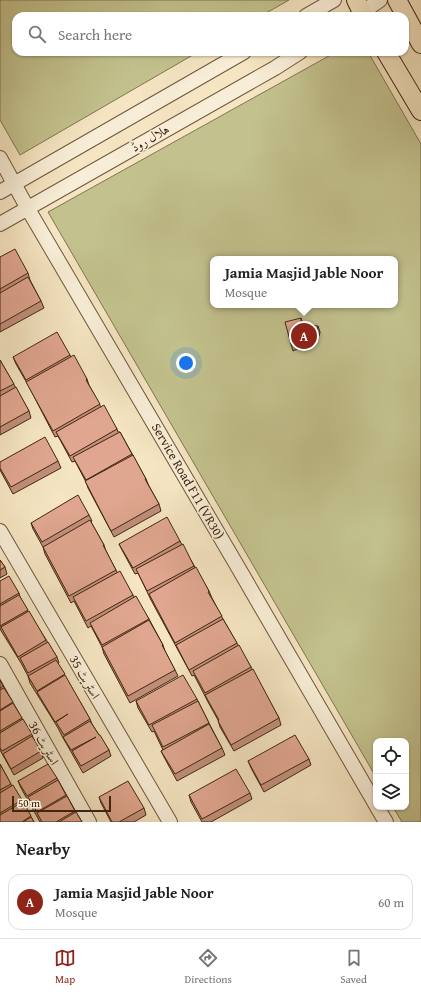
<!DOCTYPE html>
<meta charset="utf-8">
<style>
body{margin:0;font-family:"Gentium Book Plus",Amiri,serif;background:#f2f2f2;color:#222}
.controls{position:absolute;right:12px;bottom:12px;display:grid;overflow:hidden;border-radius:8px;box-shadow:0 1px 3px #0004}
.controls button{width:36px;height:36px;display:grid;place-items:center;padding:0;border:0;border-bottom:1px solid #e0e0e0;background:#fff;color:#222;font:20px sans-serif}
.scale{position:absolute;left:12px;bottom:10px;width:99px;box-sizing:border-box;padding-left:4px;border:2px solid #412611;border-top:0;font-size:11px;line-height:14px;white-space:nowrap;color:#412611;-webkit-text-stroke:3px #f8eed7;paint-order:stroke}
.you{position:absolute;left:186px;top:363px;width:14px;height:14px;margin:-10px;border:3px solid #fff;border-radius:50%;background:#1a73e8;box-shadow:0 0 0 6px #1a73e833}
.badge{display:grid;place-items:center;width:26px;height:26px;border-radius:50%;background:#8f2418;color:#fff;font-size:13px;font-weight:700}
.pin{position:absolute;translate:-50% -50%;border:2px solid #fff;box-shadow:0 1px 4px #0006}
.popup{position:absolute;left:210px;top:256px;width:188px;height:52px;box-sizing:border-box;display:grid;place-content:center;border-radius:8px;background:#fff;filter:drop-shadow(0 1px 3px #0005);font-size:13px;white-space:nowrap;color:#767676}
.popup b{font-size:15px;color:#222}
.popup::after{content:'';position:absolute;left:50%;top:100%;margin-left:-8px;border:8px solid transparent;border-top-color:#fff}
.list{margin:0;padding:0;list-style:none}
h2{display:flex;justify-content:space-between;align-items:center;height:52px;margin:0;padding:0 16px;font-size:17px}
h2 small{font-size:13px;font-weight:400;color:#767676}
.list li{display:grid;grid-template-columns:26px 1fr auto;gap:12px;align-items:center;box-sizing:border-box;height:56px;margin:0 8px 8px;padding:0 8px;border:1px solid #e0e0e0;border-radius:12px}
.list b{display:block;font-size:15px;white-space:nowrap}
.list p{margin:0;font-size:13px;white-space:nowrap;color:#767676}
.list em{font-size:13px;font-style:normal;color:#767676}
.icon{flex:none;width:22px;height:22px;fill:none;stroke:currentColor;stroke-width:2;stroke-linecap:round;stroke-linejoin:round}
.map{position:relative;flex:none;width:421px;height:822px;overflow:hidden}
.search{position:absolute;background:#fff;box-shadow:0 1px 3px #0004;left:12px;right:12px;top:12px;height:44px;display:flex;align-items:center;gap:10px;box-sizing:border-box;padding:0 14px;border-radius:12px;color:#767676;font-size:15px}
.sheet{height:116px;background:#fff}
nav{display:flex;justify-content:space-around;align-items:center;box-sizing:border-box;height:56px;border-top:1px solid #e0e0e0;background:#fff;font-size:11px;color:#767676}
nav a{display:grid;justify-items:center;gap:2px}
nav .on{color:#8f2418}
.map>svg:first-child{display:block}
.green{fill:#c3c28e;stroke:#827450;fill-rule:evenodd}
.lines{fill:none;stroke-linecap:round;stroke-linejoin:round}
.minor-casing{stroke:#6e563d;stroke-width:16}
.major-casing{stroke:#412611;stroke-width:20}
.minor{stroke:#f8eed7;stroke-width:14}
.major{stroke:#f5e5c2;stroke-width:18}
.wall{fill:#c18f7b;stroke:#412611}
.shaded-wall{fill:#9d7464;stroke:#412611}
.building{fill:#e0a68f;stroke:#412611}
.labels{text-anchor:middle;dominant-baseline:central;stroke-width:3;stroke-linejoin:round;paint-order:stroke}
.street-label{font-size:13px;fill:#412611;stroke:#f8eed7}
</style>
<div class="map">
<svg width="421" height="822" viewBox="0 0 421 822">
<rect width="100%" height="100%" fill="#f5e5c2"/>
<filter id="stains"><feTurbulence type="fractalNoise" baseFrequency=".005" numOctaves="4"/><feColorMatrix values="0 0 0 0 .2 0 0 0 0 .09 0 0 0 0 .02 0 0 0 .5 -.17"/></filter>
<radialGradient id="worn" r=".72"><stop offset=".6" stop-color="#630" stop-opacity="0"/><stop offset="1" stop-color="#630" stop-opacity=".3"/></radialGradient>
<path class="green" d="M 0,0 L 289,0 L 261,16 L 16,16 L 16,52 L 198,52 L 20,155 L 0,120 Z
M 336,52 L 368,52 L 421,144 L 421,822 L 402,822 L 393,807 L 406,807 L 406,741 L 376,741 L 376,777 L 48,212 ZM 213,259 L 395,259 L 395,305 L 213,305 Z"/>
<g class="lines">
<g class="minor-casing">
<path id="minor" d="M 306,16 L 334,0
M 357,16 L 380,0
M 0,158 L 28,209 L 239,569 L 376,805
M 0,192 L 244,52
M 0,224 L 275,68 L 300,52
M 0,531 L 170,822
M 0,664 L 89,822
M 377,807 L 386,822"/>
</g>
<g class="major-casing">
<path id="major" d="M 356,0 L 364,16
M 397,0 L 421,44
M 386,52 L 421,111"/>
</g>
<use href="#minor" class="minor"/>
<use href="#major" class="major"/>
</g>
<path class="wall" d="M 0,257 L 28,273 L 30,280 L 41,301 L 44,308 L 0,332 Z
M 301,318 L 303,325 L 320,332 L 318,339 L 293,351 L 291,344 Z
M 70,355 L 71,357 L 87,379 L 89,385 L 101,407 L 117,429 L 118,432 L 120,432 L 146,479 L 149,486 L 159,504 L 161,511 L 114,537 L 88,488 L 86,482 L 75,461 L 72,462 L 58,436 L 55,437 L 28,385 L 16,364 L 13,357 Z
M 0,360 L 29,411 L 31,418 L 0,435 Z
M 58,461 L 61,468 L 13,494 L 0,470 L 0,462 Z
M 89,515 L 92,521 L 91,522 L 104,545 L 106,551 L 117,572 L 133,595 L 134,597 L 149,619 L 163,645 L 165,651 L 175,670 L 178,676 L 130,703 L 104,654 L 102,647 L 91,626 L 88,628 L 74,601 L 71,603 L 45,554 L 43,547 L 33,529 L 31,523 Z
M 180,541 L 182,545 L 209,591 L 212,598 L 223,619 L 238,645 L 251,667 L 279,718 L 281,725 L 234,751 L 220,727 L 218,720 L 208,702 L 205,696 L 194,675 L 192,676 L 151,600 L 138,573 L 135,574 L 122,550 L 119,544 Z
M 0,560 L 5,567 L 7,574 L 0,578 Z
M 0,581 L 19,593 L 20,597 L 28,611 L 57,657 L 59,663 L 58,664 L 90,719 L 92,724 L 99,735 L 109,750 L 111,756 L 83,773 L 66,743 L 63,738 L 58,728 L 30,683 L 28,676 L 21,663 L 0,629 Z
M 0,680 L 22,720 L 32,734 L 33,738 L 41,751 L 43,758 L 14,775 L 0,750 Z
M 197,699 L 211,727 L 222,748 L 225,755 L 177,781 L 164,757 L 161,751 L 163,750 L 154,731 L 152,732 L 138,708 L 136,701 Z
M 309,759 L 311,765 L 264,792 L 251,768 L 248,761 Z
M 0,764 L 12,786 L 22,800 L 34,822 L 0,822 Z
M 57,778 L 76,812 L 82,822 L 40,822 L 21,788 L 18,781 Z
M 250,793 L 252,799 L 211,822 L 202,822 L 191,802 L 189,795 Z
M 99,797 L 144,808 L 146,815 L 134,822 L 111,822 L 101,803 Z"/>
<path class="shaded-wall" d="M 318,326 L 320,332 L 318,339 L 316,333 Z"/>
<path class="building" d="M 15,249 L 28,273 L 0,289 L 0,257 Z
M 28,277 L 41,301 L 0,324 L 0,293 Z
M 301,318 L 301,324 L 318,326 L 316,333 L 291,344 L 285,322 Z
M 57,332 L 70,355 L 26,380 L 13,357 Z
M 74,355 L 87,379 L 86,380 L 100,404 L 53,431 L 26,382 Z
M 0,360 L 14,384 L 0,391 Z
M 16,387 L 29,411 L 0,427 L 0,396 Z
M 104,405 L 117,429 L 70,456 L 56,432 Z
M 120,432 L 132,454 L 86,480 L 73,457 Z
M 45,437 L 58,461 L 11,487 L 0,468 L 0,462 Z
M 133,455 L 146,479 L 145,479 L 159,504 L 111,531 L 85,481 Z
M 78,495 L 89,515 L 42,542 L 31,523 Z
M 167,517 L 180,541 L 133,568 L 119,544 Z
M 90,520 L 104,545 L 103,545 L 116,570 L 69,596 L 43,547 Z
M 183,544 L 194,566 L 147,591 L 136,569 Z
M 0,560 L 5,567 L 0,570 Z
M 196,567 L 209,591 L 208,592 L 222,616 L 175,643 L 149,594 Z
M 120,571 L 133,595 L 86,621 L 73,597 Z
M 9,576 L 19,593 L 0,604 L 0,581 Z
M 19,595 L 28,610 L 0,626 L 0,606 Z
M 136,596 L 149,619 L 102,645 L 90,623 Z
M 29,611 L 46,640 L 18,657 L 1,627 Z
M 223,619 L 237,643 L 189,670 L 176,645 Z
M 149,620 L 163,645 L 162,645 L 175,670 L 128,696 L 102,647 Z
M 48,642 L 57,657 L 28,673 L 20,658 Z
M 239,645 L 251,667 L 205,693 L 193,671 Z
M 56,660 L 65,674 L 37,691 L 28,676 Z
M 253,669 L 279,718 L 231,745 L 218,721 L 219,720 L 205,695 Z
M 65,675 L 90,719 L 64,735 L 56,722 L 68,714 L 55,722 L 37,692 Z
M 183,675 L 197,699 L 149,725 L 136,701 Z
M 0,680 L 3,686 L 0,688 Z
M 4,688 L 13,702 L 0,710 L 0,690 Z
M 198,701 L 209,723 L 163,747 L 152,725 Z
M 13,703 L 22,718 L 0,731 L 0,711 Z
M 23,719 L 32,734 L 2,751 L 0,748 L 0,733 Z
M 90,721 L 99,735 L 100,735 L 109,750 L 81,766 L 72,751 L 96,737 L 71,750 L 63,737 Z
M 209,724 L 222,748 L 175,774 L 161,751 Z
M 295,735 L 309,759 L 261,785 L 248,761 Z
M 32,736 L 41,751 L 11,769 L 3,754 Z
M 0,764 L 11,784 L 0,790 Z
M 48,764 L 57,778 L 27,796 L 18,781 Z
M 236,769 L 250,793 L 202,819 L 189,795 Z
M 58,780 L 66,795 L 37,812 L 28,797 Z
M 128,781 L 144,808 L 119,822 L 112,822 L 99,797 Z
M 13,785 L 22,800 L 0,813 L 0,793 Z
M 67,796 L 75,811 L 56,822 L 42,822 L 37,813 Z
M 23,802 L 31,816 L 22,822 L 0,822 L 0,815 Z
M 76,812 L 82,822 L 59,822 Z
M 31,817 L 34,822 L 23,822 Z"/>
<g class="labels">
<g class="street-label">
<text transform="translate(150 138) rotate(-30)">ہلال روڈ</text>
<text transform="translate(188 481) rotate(60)">Service Road F11 (VR30)</text>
<text transform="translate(85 677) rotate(60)">اسٹریٹ 35</text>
<text transform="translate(44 743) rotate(61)">اسٹریٹ 36</text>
</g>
</g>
<rect width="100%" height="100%" filter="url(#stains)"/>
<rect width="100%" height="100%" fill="url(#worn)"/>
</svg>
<div class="controls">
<button><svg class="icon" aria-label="locate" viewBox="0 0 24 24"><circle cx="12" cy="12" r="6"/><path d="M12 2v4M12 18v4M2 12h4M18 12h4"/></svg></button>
<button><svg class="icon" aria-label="layers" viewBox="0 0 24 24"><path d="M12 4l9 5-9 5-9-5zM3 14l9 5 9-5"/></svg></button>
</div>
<div class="scale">50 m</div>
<div class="you"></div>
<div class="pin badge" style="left:304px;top:336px">A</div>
<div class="popup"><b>Jamia Masjid Jable Noor</b>Mosque</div>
<div class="search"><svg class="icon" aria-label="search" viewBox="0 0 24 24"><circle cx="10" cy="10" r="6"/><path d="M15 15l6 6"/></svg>Search here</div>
</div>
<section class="sheet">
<h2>Nearby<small></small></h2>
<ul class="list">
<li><span class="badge">A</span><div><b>Jamia Masjid Jable Noor</b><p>Mosque</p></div><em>60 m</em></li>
</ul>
</section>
<nav>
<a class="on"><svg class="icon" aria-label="map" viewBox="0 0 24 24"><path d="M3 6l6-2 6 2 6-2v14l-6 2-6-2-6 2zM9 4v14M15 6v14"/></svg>Map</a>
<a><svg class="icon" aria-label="directions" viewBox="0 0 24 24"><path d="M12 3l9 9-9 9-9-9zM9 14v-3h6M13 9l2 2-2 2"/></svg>Directions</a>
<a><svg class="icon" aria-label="saved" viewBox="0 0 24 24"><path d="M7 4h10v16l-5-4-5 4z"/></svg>Saved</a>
</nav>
